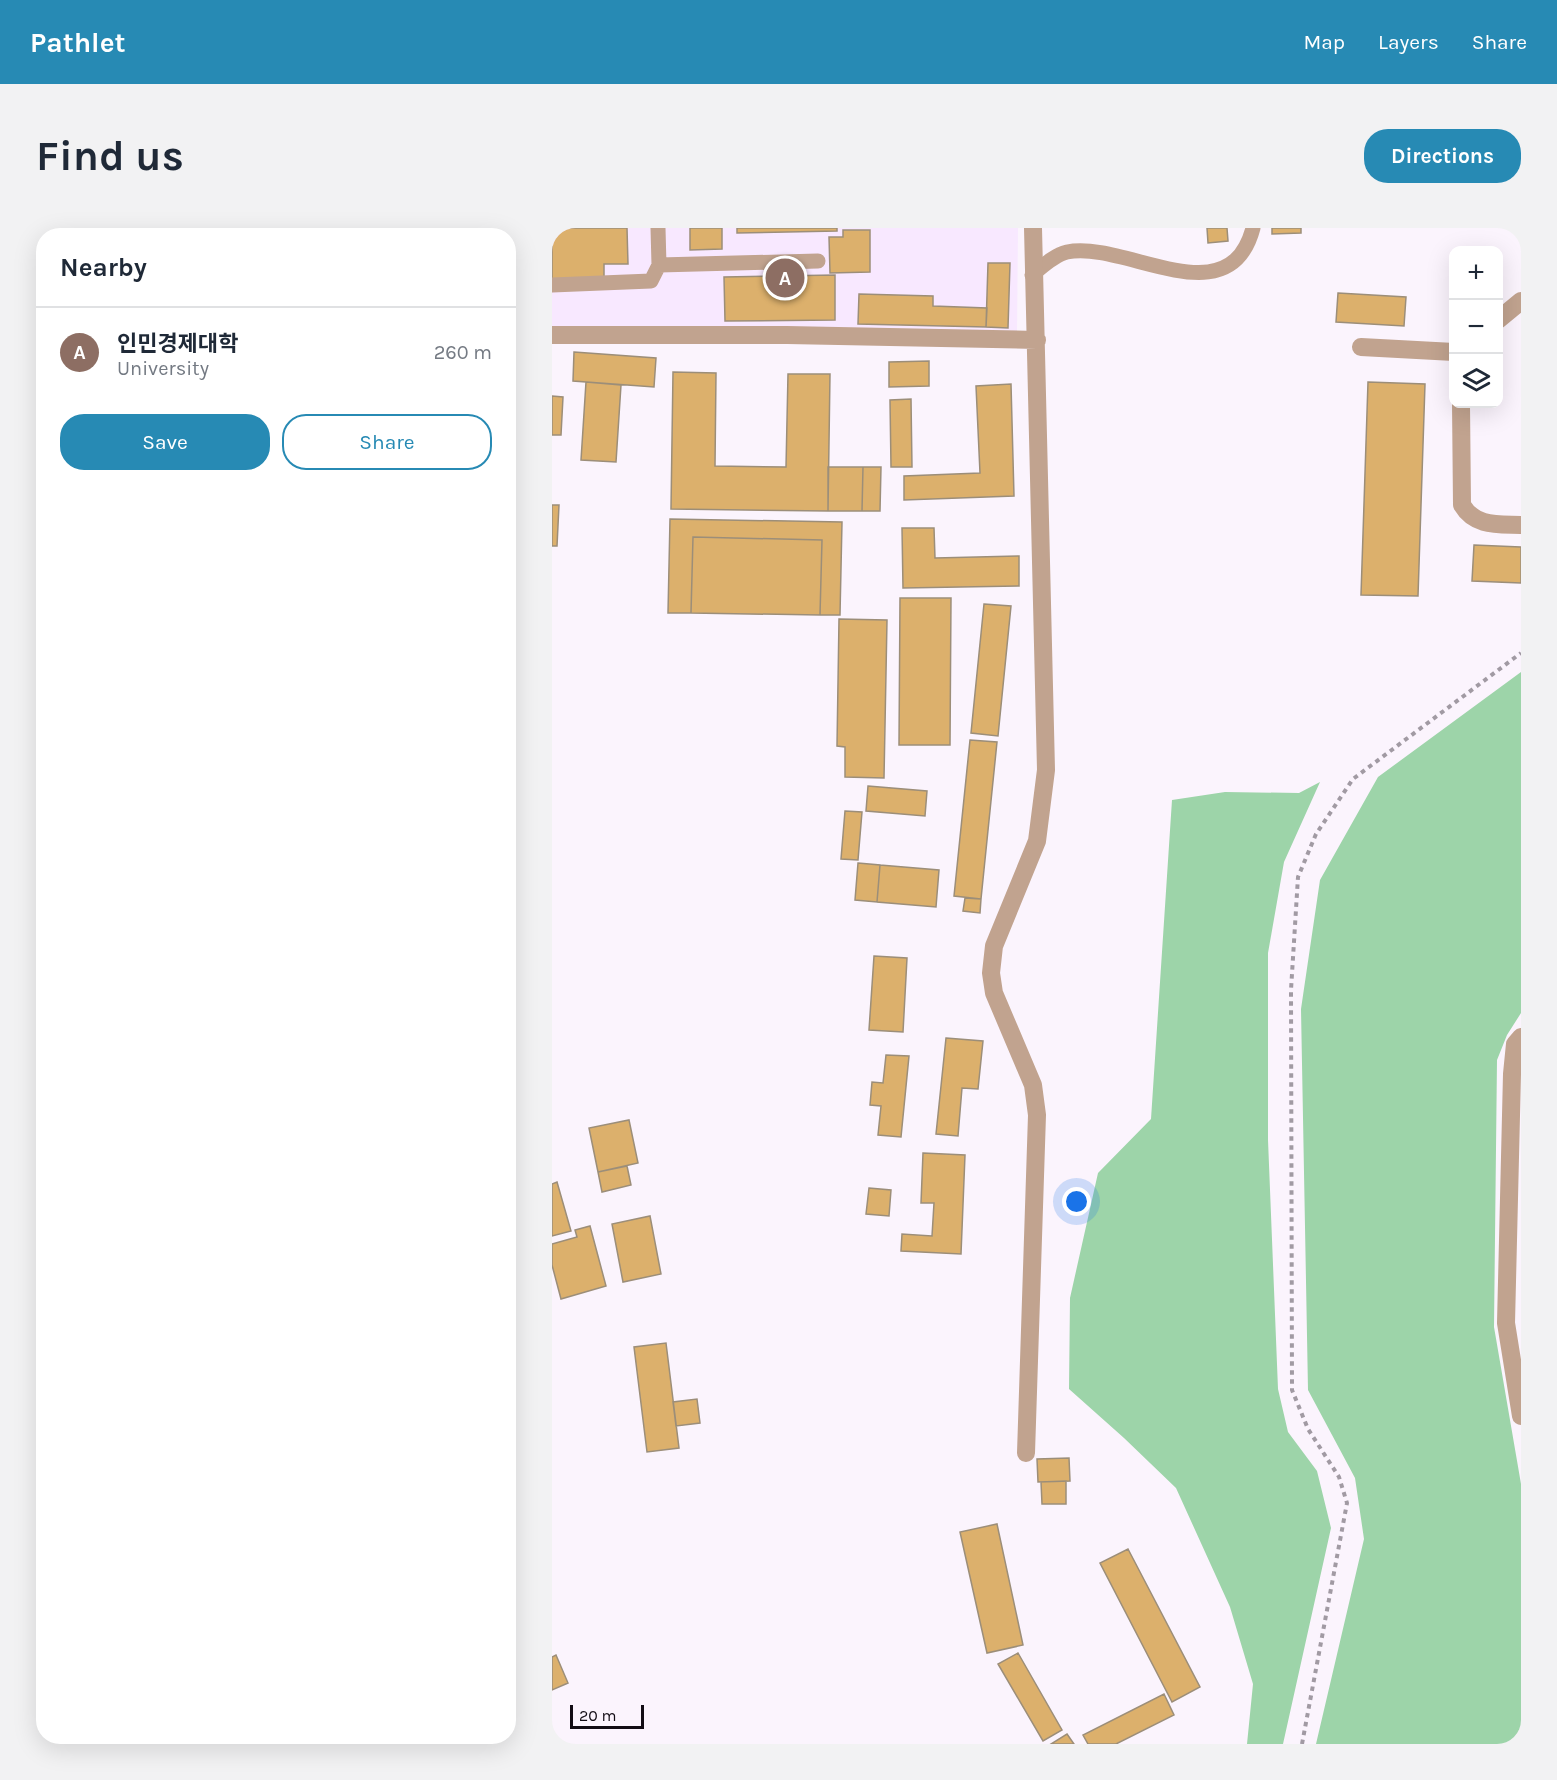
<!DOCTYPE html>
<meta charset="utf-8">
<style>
body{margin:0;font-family:Karla,"Noto Sans KR",sans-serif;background:#f2f2f3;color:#1f2937}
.controls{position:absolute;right:18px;top:18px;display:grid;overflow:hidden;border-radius:12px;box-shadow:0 6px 24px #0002}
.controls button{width:54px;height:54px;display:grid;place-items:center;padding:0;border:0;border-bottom:2px solid #e0e1e3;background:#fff;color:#1f2937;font:30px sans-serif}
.scale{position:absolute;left:18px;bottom:15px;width:74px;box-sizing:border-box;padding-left:6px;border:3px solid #120c14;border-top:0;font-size:16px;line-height:21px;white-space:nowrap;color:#120c14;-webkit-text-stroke:4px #fbf4fd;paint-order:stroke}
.you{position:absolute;left:525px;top:974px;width:21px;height:21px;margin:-15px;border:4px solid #fff;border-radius:50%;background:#1a73e8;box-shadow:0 0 0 9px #1a73e833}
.badge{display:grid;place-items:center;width:39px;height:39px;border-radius:50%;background:#278ab4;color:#fff;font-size:20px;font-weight:700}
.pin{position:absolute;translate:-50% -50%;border:3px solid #fff;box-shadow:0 2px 6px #0006}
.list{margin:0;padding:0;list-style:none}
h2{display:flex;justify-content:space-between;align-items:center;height:78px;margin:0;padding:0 24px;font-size:26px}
h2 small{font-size:20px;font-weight:400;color:#747a83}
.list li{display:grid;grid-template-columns:39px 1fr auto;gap:18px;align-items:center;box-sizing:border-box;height:90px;padding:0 24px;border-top:2px solid #e0e1e3}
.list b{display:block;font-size:22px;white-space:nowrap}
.list p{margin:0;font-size:20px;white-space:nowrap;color:#747a83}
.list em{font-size:20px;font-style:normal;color:#747a83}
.actions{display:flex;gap:12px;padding:18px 24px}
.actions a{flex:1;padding:14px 0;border:2px solid #278ab4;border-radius:24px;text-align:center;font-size:21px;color:#278ab4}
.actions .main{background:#278ab4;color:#fff}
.icon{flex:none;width:33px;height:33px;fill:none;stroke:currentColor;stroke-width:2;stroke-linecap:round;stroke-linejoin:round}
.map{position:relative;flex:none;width:969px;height:1516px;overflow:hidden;border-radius:24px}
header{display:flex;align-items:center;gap:36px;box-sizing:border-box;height:84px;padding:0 30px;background:#278ab4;color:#fff}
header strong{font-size:28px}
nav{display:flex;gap:33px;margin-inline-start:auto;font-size:21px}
.intro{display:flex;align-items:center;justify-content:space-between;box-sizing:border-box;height:144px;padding:0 36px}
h1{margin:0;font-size:42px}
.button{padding:15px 27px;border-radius:24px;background:#278ab4;color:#fff;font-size:21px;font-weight:700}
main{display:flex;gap:36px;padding:0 36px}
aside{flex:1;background:#fff;border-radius:24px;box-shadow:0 6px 24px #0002}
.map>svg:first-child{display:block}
.built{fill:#f8e8ff}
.green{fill:#9dd4a9}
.building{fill:#dcb06c;stroke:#9c8e79;stroke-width:1.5}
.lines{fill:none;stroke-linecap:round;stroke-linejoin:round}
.path{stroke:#a19aa3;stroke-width:4;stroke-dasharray:4.5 4.5;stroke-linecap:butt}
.lane{stroke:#c1a38f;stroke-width:15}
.street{stroke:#c1a38f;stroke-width:18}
</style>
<header>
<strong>Pathlet</strong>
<nav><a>Map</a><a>Layers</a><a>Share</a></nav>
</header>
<div class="intro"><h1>Find us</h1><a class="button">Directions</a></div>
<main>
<aside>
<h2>Nearby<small></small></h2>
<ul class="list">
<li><span class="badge" style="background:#8d6e63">A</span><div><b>인민경제대학</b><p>University</p></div><em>260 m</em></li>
</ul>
<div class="actions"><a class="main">Save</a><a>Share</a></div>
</aside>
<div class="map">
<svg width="969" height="1516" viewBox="0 0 969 1516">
<rect width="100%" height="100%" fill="#fbf4fd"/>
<path class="built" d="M 0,0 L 466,0 L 465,103 L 0,99 Z"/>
<path class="green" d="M 969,444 L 969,785 L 955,807 L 945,832 L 942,1099 L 969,1256 L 969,1516 L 764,1516 L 812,1311 L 803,1250 L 756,1162 L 749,781 L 768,652 L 826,549 Z
M 768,554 L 732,634 L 716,725 L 716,912 L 726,1161 L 736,1204 L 765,1243 L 779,1300 L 731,1516 L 695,1516 L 701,1456 L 678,1379 L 624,1260 L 572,1210 L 517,1161 L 518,1070 L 546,945 L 599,891 L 620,572 L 673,564 L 747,565 Z"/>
<path class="building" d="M 0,0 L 75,0 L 76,36 L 52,36 L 52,51 L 0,52 Z
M 138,0 L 170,0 L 170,21 L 138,22 Z
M 185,0 L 285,0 L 285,3 L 185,5 Z
M 655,0 L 675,0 L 676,13 L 656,15 Z
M 720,0 L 749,0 L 749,5 L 720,6 Z
M 291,2 L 318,2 L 318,44 L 278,45 L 277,9 L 291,9 Z
M 436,35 L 458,35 L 456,100 L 434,99 Z
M 283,47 L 283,92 L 173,93 L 172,49 Z
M 786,65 L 854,69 L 852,98 L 784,94 Z
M 307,66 L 381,68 L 381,78 L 435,80 L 434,99 L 306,96 Z
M 22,124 L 104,130 L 102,159 L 21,153 Z
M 377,133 L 377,158 L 337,159 L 337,134 Z
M 121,144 L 164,145 L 163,238 L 234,239 L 236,146 L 278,146 L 276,283 L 119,281 Z
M 34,154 L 69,157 L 64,234 L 29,232 Z
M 816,154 L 873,156 L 866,368 L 809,367 Z
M 459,156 L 462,268 L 352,272 L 352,248 L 428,245 L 424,158 Z
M 0,168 L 11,169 L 9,207 L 0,207 Z
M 359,171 L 360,239 L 339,239 L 338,172 Z
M 276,239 L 311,239 L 310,283 L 276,283 Z
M 311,239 L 329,239 L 328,283 L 310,283 Z
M 0,277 L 7,277 L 5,318 L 0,318 Z
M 118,291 L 290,294 L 288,387 L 268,387 L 270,312 L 141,309 L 139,385 L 116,385 Z
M 350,300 L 382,300 L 383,330 L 467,328 L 467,358 L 351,360 Z
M 141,309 L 270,312 L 268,387 L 139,385 Z
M 922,317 L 969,319 L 969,355 L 920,353 Z
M 348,370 L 399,370 L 398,517 L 347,517 Z
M 432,376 L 459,378 L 446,508 L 419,505 Z
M 287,391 L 335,392 L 332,550 L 293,549 L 293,519 L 285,518 Z
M 418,512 L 445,514 L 429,671 L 402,668 Z
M 316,558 L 375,563 L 373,588 L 314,583 Z
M 293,583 L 310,584 L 306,632 L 289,631 Z
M 306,635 L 328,637 L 325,674 L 303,672 Z
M 328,637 L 387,642 L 384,679 L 325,674 Z
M 413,670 L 429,671 L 428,685 L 411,683 Z
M 322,728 L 355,730 L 351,804 L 317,802 Z
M 394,810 L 431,813 L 426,861 L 410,860 L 406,908 L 384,906 Z
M 334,827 L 357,828 L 349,909 L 326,907 L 329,878 L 318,877 L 320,854 L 331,855 Z
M 77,892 L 86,935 L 46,944 L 37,900 Z
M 371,925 L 413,927 L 409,1026 L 349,1023 L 350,1006 L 380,1008 L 382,975 L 369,975 Z
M 75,938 L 79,957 L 50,964 L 46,944 Z
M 5,954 L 19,1003 L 0,1008 L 0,956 Z
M 317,960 L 339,962 L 337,988 L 314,986 Z
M 98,988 L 109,1046 L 71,1054 L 60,996 Z
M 38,998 L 54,1058 L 9,1071 L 0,1037 L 0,1016 L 25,1009 L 23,1002 Z
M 114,1115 L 127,1220 L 95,1224 L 82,1119 Z
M 145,1171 L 148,1195 L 124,1198 L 121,1174 Z
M 517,1230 L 518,1253 L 486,1254 L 485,1231 Z
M 514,1253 L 514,1276 L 490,1276 L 489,1254 Z
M 445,1296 L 471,1417 L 435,1425 L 408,1304 Z
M 576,1321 L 648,1459 L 620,1474 L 548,1335 Z
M 466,1425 L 510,1502 L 491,1513 L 446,1436 Z
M 4,1427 L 16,1455 L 0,1462 L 0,1429 Z
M 612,1466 L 622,1487 L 564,1516 L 536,1516 L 531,1507 Z
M 515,1506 L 522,1516 L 499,1516 Z"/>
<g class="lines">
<path class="path" d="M 750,1516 L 795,1275 L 787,1249 L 756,1201 L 740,1162 L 739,762 L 746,649 L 764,606 L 801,551 L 969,425"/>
<path class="lane" d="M 107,37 L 266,33
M 480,47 C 490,39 502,27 515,24 C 573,12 677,91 701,0
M 0,57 L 99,53 L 107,37 L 106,0"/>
<path class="street" d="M 946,92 L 969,73
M 0,107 L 235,107 L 485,112
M 809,119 L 902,124
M 909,176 L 910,277 C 923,299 946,296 969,297
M 969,809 L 963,816 L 960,846 L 954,1095 L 969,1188
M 474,1225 L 485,887 L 481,857 L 442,765 L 439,745 L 442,718 L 485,613 L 494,542 L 481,0"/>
</g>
</svg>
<div class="controls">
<button>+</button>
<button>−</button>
<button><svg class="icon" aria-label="layers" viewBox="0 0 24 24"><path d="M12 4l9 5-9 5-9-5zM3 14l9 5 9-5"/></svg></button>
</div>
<div class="scale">20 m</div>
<div class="you"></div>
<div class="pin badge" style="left:233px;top:50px;background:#8d6e63">A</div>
</div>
</main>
